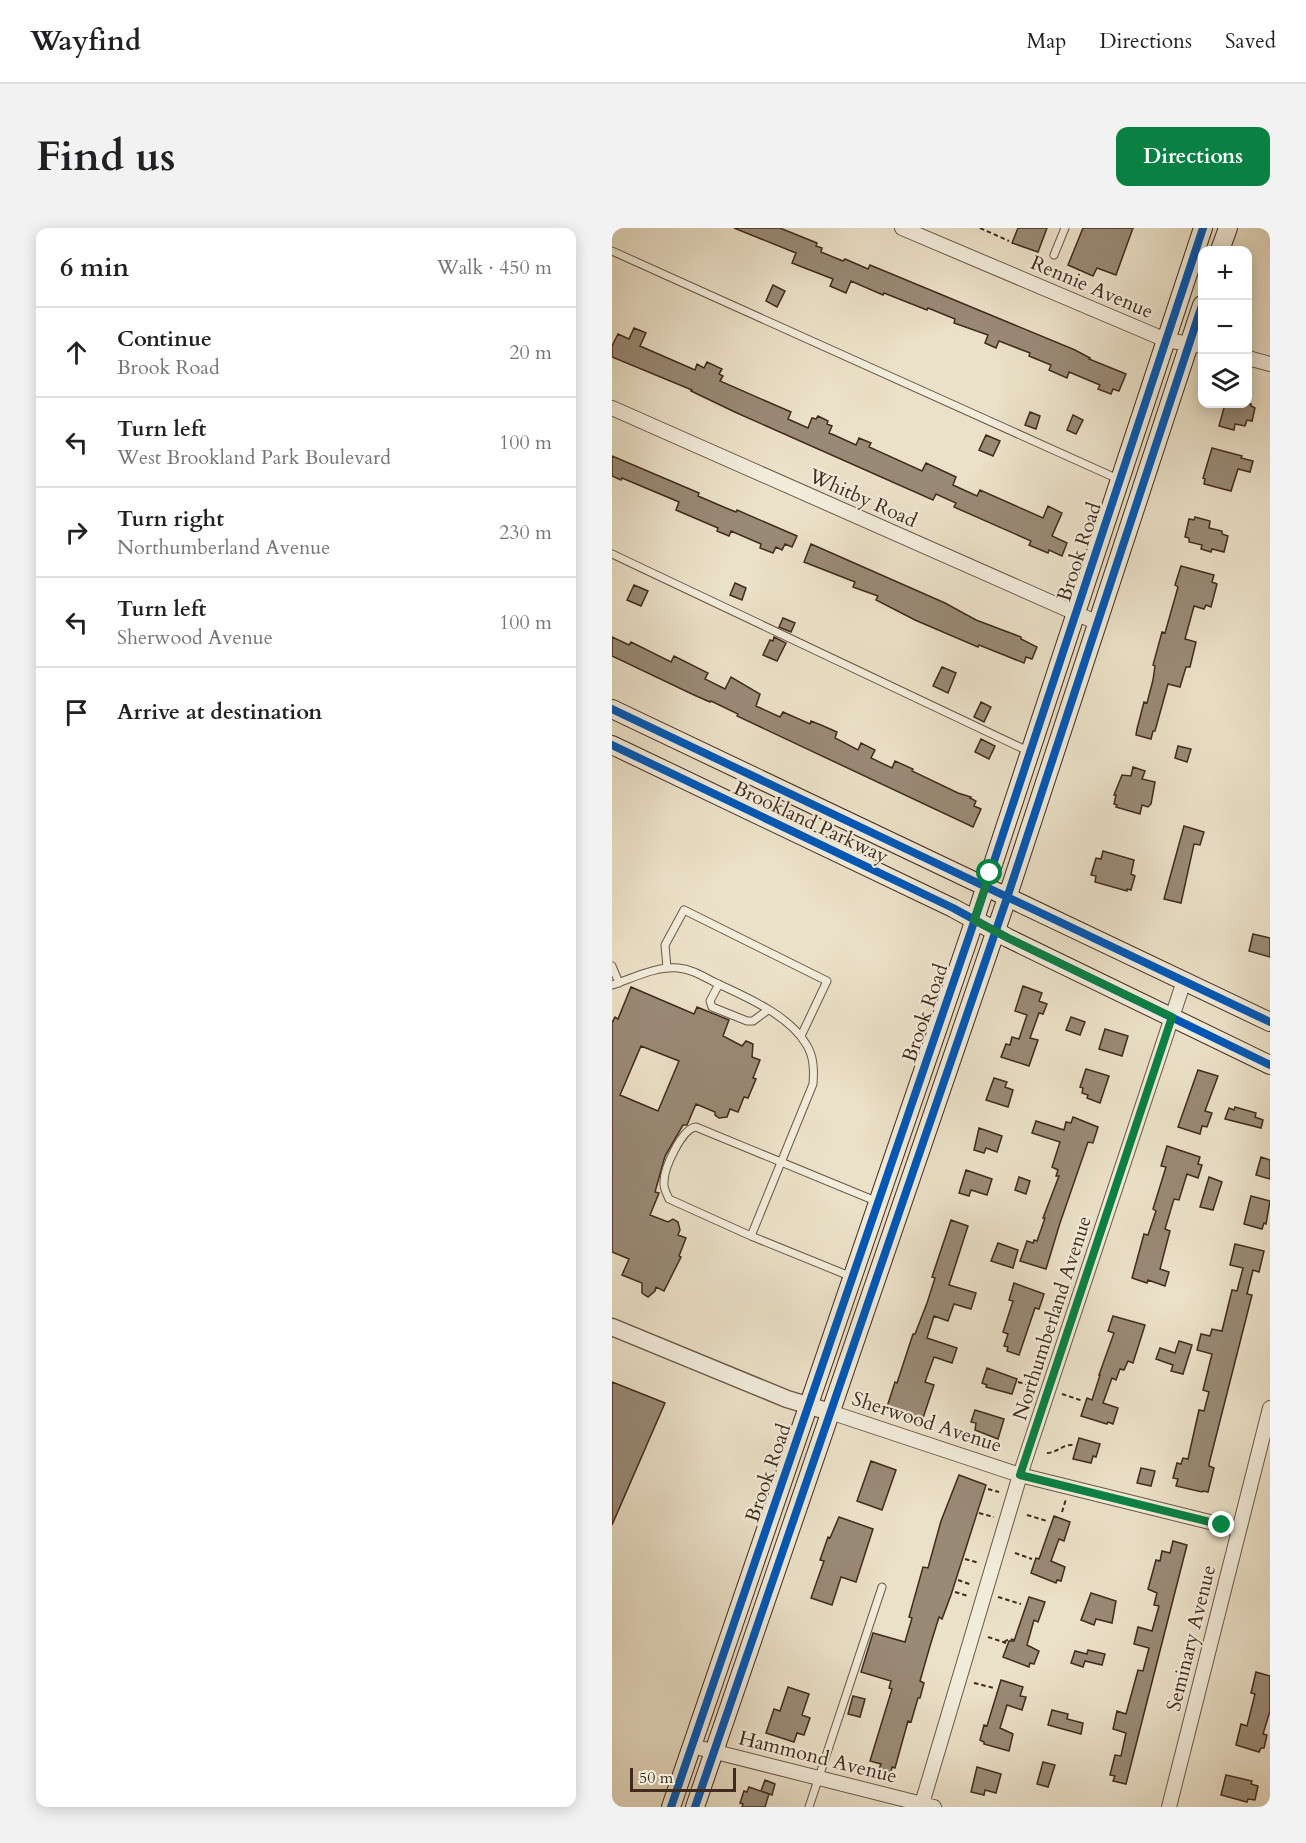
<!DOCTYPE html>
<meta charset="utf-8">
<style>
body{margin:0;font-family:Cardo,serif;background:#f2f2f2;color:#202124}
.controls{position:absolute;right:18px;top:18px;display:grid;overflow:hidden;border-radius:12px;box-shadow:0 3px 15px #0003}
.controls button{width:54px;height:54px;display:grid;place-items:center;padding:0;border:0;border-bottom:2px solid #e0e0e0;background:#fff;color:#202124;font:30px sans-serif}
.scale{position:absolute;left:18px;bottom:15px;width:106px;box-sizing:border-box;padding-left:6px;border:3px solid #402b1e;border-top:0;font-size:16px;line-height:21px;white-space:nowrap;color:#402b1e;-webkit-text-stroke:4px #f2ecdb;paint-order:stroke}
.stop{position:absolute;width:18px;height:18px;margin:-14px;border:4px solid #0b8043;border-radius:50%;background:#fff}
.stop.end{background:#0b8043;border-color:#fff;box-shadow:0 2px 6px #0008}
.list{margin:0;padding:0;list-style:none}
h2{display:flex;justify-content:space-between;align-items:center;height:78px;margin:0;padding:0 24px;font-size:26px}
h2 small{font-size:20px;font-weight:400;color:#757577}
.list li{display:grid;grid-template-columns:39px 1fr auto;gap:18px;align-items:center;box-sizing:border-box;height:90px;padding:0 24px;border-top:2px solid #e0e0e0}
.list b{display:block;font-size:22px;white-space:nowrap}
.list p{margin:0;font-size:20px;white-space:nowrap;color:#757577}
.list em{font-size:20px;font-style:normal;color:#757577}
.icon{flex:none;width:33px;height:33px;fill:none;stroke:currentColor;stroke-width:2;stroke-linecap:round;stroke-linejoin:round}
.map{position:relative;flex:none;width:658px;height:1579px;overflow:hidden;border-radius:12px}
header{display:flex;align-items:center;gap:36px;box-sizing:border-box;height:84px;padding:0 30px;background:#fff;border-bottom:2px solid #e0e0e0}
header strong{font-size:28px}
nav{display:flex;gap:33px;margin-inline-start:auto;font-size:21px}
.intro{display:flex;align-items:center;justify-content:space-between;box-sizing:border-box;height:144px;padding:0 36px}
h1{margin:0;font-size:42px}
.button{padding:15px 27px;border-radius:12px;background:#0b8043;color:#fff;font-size:21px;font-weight:700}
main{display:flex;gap:36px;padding:0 36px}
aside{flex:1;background:#fff;border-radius:12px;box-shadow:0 3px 15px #0003}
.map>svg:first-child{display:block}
.building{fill:#998a76;stroke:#402b1e;stroke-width:1.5;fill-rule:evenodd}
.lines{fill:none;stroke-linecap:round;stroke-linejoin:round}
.service-casing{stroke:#6b5848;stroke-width:9}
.minor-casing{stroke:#6b5848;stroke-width:16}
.tertiary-casing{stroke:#6b5848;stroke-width:19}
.secondary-casing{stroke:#402b1e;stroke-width:20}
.path{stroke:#402b1e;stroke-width:2;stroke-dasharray:4.5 3;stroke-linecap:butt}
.service{stroke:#f2ecdb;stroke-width:7}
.minor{stroke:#f2ecdb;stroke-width:14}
.tertiary{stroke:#f2ecdb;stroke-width:16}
.secondary{stroke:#f2ecdb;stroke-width:18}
.cycleway-casing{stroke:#f2ecdb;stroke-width:11}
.cycleway{stroke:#0057b8;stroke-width:8}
.route{stroke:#0b8043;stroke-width:8}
.labels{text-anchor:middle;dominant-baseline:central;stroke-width:4.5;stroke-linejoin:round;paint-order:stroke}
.street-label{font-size:20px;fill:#402b1e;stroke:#f2ecdb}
</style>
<header>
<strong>Wayfind</strong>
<nav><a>Map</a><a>Directions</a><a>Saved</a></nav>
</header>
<div class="intro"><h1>Find us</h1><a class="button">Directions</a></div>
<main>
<aside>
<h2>6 min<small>Walk · 450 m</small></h2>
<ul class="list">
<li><svg class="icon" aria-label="ahead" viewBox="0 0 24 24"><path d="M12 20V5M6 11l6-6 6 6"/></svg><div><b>Continue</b><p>Brook Road</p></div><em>20 m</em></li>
<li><svg class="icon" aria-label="left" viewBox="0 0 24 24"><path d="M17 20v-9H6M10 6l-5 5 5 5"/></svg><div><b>Turn left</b><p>West Brookland Park Boulevard</p></div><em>100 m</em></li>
<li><svg class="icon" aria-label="right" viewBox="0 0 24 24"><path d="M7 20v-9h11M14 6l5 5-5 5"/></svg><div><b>Turn right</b><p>Northumberland Avenue</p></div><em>230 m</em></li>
<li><svg class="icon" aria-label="left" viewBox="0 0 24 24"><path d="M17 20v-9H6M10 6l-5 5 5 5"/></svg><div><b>Turn left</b><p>Sherwood Avenue</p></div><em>100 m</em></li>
<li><svg class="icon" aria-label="arrive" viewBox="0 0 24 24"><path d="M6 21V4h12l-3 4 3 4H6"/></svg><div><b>Arrive at destination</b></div></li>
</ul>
</aside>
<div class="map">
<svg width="658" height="1579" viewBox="0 0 658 1579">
<rect width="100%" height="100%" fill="#ebe1c8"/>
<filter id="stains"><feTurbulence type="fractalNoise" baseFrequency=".00333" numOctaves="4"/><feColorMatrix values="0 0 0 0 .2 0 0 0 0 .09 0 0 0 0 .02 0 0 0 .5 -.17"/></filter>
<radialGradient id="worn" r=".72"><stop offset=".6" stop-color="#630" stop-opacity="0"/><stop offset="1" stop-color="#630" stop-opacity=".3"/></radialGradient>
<path class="building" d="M 122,0 L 168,0 L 205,15 L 204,18 L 210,20 L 209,24 L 231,33 L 233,31 L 256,41 L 258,37 L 463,122 L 478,130 L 477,131 L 514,146 L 507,163 L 501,161 L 499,166 L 486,161 L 488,157 L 457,144 L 455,150 L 437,142 L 439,137 L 417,128 L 418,125 L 387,113 L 384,120 L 373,115 L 376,107 L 342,95 L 343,91 L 316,80 L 315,82 L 272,65 L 271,67 L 239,53 L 234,65 L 218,58 L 221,51 L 180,35 L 184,25 Z
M 406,0 L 435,0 L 426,24 L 400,15 Z
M 471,0 L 521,0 L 504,47 L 485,40 L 481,48 L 456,37 Z
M 161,57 L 173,63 L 165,79 L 154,73 Z
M 22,100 L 34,105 L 28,118 L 83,142 L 85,136 L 92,140 L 95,134 L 110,141 L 107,146 L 111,148 L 108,153 L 179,184 L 176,191 L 196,200 L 200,190 L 204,191 L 206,188 L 216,193 L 215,196 L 220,198 L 217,205 L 222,207 L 244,217 L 247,210 L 259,215 L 257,219 L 310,243 L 314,235 L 344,249 L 341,257 L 365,268 L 368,262 L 431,290 L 436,278 L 450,285 L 440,308 L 455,315 L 450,328 L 437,322 L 436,325 L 417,317 L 419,313 L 342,279 L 344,275 L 324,266 L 321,272 L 125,185 L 79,163 L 80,162 L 0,129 L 0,118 L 6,106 L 17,111 Z
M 613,176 L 639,176 L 639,178 L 643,180 L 640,193 L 635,192 L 633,198 L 623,196 L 622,202 L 607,198 Z
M 418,184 L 428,188 L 424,201 L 413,197 Z
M 461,187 L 471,192 L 464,206 L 455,202 Z
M 374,207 L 388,213 L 381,228 L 367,222 Z
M 600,220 L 630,228 L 629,230 L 641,233 L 638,244 L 626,241 L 619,263 L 592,256 L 593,251 L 591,250 Z
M 0,228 L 87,265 L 86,268 L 114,280 L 124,284 L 125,282 L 185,308 L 180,319 L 173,316 L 170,322 L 164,319 L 161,325 L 148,320 L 149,316 L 119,303 L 117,308 L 105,303 L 106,300 L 64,282 L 67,274 L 10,250 L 9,252 L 0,248 Z
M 583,289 L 598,293 L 597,300 L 610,303 L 610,306 L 616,308 L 612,324 L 600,321 L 599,324 L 589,321 L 590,317 L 577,314 L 577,310 L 573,309 L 577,291 L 582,292 Z
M 199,316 L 333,375 L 364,392 L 409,409 L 409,411 L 425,419 L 420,431 L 414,429 L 412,435 L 367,417 L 366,419 L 303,392 L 264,372 L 266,368 L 241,359 L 243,354 L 192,334 Z
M 569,338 L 602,347 L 600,354 L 605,356 L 599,379 L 594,377 L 592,381 L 582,378 L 573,411 L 584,414 L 578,439 L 574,439 L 568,459 L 556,456 L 543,503 L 541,503 L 539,511 L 524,507 L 525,501 L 532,474 L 535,475 L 541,452 L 543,438 L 541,437 L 550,404 L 553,405 L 566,359 L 563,357 Z
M 123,355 L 134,360 L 130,372 L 118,367 Z
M 22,357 L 36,363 L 29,378 L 15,372 Z
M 171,390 L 183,395 L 179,404 L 167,399 Z
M 0,409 L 17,417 L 19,414 L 59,434 L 62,428 L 96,445 L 93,451 L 113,461 L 119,449 L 148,466 L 144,478 L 168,489 L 171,484 L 198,496 L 199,493 L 209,497 L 225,504 L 223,510 L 246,522 L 249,515 L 263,522 L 259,530 L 280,540 L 283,533 L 301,541 L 300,543 L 346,565 L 359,569 L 358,570 L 364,573 L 362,578 L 369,581 L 361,599 L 125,488 L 126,486 L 99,473 L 98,474 L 82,467 L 0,428 Z
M 162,409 L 174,415 L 165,433 L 151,427 L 158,412 L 161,413 Z
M 330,439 L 344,445 L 336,465 L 321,458 Z
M 369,474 L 379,479 L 372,494 L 362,489 Z
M 369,511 L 383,518 L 377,531 L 363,524 Z
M 566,518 L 579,521 L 575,534 L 563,530 Z
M 521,539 L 533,543 L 530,551 L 543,554 L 539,576 L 536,579 L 530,577 L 528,586 L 504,579 L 505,577 L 502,576 L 504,567 L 502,567 L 510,547 L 519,548 Z
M 572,598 L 592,604 L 588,617 L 582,616 L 569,675 L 552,671 Z
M 491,623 L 522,632 L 519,646 L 523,648 L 519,662 L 515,661 L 515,663 L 483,654 L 484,648 L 479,647 L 484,630 L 489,631 Z
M 641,706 L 658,710 L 658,729 L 637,723 Z
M 411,758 L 430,765 L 427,773 L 435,776 L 431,786 L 427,785 L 418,810 L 426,812 L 417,838 L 389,829 L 394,816 L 398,817 L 400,809 L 407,811 L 415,787 L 403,783 Z
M 19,759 L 82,786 L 85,779 L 117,792 L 111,808 L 130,818 L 134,813 L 141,816 L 140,829 L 148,832 L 141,850 L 144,851 L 136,870 L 132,869 L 126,884 L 118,881 L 115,889 L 107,890 L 103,887 L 103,884 L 84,876 L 75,897 L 71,897 L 53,928 L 43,964 L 47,965 L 38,987 L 56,994 L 61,991 L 66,994 L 68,1002 L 66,1007 L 74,1010 L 67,1028 L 69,1029 L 52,1063 L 44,1059 L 43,1063 L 36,1069 L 30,1065 L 30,1055 L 10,1047 L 17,1031 L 0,1024 L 0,795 L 3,789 L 6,791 ZM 29,818 L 67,833 L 46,883 L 8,867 Z
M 459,789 L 473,794 L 468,807 L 454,802 Z
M 493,801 L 516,808 L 510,828 L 487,821 Z
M 474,841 L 497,848 L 488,875 L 475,870 L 476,867 L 470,865 L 471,860 L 468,859 Z
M 586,842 L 606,848 L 593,883 L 600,885 L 595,899 L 590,898 L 588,906 L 566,899 Z
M 382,850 L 395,854 L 393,859 L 401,862 L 396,879 L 374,872 Z
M 623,879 L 644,885 L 643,889 L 651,892 L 649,900 L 613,891 L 617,880 L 622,882 Z
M 461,889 L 486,899 L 481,915 L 476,914 L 448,995 L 434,1041 L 408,1033 L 415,1013 L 421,1015 L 422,1012 L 425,1013 L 433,990 L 431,990 L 447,948 L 444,948 L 446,942 L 440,939 L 448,914 L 420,905 L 424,893 L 452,902 L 454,894 L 459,895 Z
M 367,900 L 390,908 L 385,924 L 374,920 L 372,925 L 362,922 Z
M 555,918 L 588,929 L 586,936 L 590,937 L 586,950 L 575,946 L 567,972 L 562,971 L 553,1001 L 558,1003 L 548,1041 L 557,1044 L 553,1058 L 536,1052 L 535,1055 L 520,1050 L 532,1006 L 536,1007 L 544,983 L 541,981 L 554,939 L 549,938 Z
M 649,929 L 658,932 L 658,951 L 644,947 Z
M 354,942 L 380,951 L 375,967 L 359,962 L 357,968 L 347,965 Z
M 407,949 L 418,953 L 414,966 L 403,962 Z
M 597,949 L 610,954 L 601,982 L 588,979 Z
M 639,968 L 658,973 L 654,996 L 652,995 L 650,1001 L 632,996 Z
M 339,992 L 356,998 L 337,1057 L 364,1065 L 359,1081 L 342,1076 L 336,1093 L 322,1088 L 315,1110 L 345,1120 L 340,1135 L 322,1129 L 313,1154 L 322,1157 L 310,1193 L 274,1182 L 283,1154 L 285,1155 L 301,1106 L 303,1106 L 315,1075 L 323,1050 L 320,1049 Z
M 386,1015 L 406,1022 L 401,1040 L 379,1033 Z
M 623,1016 L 652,1023 L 647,1044 L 641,1042 L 635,1066 L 640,1067 L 597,1236 L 597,1238 L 602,1240 L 596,1264 L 591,1263 L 590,1264 L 564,1258 L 566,1251 L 561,1250 L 565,1235 L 569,1236 L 571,1230 L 576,1231 L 587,1182 L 592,1183 L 597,1164 L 591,1162 L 600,1126 L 585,1122 L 589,1106 L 598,1108 L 600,1101 L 610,1103 L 620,1062 L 625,1063 L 631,1040 L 618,1037 Z
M 402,1055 L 432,1066 L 427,1081 L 423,1080 L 407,1127 L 395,1123 L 396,1119 L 392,1118 L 396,1106 L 391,1104 L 401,1073 L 397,1072 Z
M 501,1088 L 533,1097 L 521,1135 L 516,1133 L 512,1142 L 508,1141 L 504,1152 L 500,1150 L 491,1175 L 506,1180 L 501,1196 L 496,1194 L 495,1196 L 469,1188 L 475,1170 L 480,1172 L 488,1147 L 487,1147 L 502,1105 L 496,1103 Z
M 567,1113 L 580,1117 L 571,1146 L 559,1143 L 561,1137 L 544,1131 L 548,1120 L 563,1125 Z
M 375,1140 L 405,1151 L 400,1166 L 374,1159 L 375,1157 L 370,1155 Z
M 0,1154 L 53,1175 L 0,1297 Z
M 363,1182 L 392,1191 L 386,1211 L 363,1202 L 364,1195 L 359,1194 Z
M 467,1210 L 488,1216 L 484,1229 L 481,1228 L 479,1235 L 461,1231 Z
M 259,1233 L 284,1242 L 270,1282 L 245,1273 Z
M 529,1240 L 543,1243 L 539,1258 L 525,1255 Z
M 347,1247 L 374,1257 L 339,1367 L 330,1391 L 327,1389 L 318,1418 L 308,1453 L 312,1455 L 308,1470 L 306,1470 L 299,1494 L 296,1493 L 283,1540 L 280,1539 L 279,1544 L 267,1541 L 269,1536 L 258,1533 L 280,1461 L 277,1460 L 279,1453 L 249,1444 L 261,1405 L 293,1414 L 300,1390 L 297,1389 L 311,1339 L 316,1340 L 329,1293 Z
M 442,1288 L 458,1294 L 452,1313 L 447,1311 L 439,1333 L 453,1339 L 449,1353 L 445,1352 L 444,1355 L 419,1345 L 424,1330 L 427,1331 Z
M 227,1289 L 261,1301 L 244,1354 L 229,1349 L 220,1377 L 199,1370 L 212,1333 L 208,1332 L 216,1309 L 218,1310 Z
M 561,1313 L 575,1317 L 514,1556 L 501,1553 L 503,1548 L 498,1547 L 503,1527 L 509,1528 L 514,1505 L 501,1501 L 505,1483 L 514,1486 L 526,1442 L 531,1443 L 537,1420 L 522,1416 L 526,1399 L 540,1403 L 547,1378 L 542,1377 L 545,1365 L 536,1361 L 544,1332 L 548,1333 L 550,1323 L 558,1325 Z
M 479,1365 L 504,1373 L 500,1395 L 484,1391 L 482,1397 L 469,1392 Z
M 417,1369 L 433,1374 L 426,1394 L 422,1392 L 415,1417 L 427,1423 L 422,1436 L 418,1435 L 417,1439 L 391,1429 L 397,1413 L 402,1413 Z
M 476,1422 L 493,1426 L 490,1437 L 473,1433 L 471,1439 L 459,1435 L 463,1423 L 475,1426 Z
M 644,1444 L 658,1448 L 658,1483 L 651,1506 L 655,1507 L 652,1520 L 649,1520 L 647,1524 L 624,1517 L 629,1496 L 635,1498 L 643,1466 L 639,1465 Z
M 389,1452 L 411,1459 L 408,1468 L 414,1469 L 410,1482 L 395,1477 L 388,1500 L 401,1506 L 397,1523 L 372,1516 L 372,1514 L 368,1512 L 372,1497 L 375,1498 Z
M 176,1459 L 197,1466 L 190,1487 L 198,1490 L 192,1507 L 185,1505 L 182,1514 L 154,1505 L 162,1481 L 168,1483 Z
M 241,1468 L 253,1471 L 248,1489 L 236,1486 Z
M 440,1482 L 456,1486 L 455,1491 L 471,1495 L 469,1506 L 436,1497 Z
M 431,1534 L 443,1537 L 436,1559 L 425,1556 Z
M 365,1539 L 389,1546 L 384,1565 L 373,1562 L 372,1567 L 359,1564 Z
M 614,1547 L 640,1553 L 639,1556 L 646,1558 L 643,1572 L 636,1571 L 635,1574 L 609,1567 Z
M 153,1552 L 163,1556 L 160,1567 L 149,1563 Z
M 137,1559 L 157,1566 L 153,1579 L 130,1579 L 131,1576 L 128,1575 L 132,1563 L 135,1564 Z"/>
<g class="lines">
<g class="service-casing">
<path id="service" d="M 0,23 L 506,251
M 442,27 L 453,0
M 0,326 L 416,523
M 0,738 L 7,755
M 55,740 L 53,717 L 72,682 L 215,753 L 189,808
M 107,756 L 98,773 L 100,779 L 135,793 L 141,793 L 156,782
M 0,757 C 21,750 44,738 66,740 C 80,741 92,749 104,755 C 134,769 177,787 194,816 C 202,828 202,842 201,856 L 139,1008 L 240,1049
M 139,1008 L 57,971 C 55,966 51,960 52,954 C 52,940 70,900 84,899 L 266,974
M 197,1579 L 270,1359"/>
</g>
<g class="minor-casing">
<path id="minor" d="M 290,0 L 554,112 L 590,118
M 636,130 L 658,136
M 0,180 L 486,395
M 218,1184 L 408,1247 L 626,1301
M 80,1518 L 322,1579
M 309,1579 L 408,1247 L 572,753
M 557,1579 L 658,1180"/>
</g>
<g class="tertiary-casing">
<path id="tertiary" d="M 0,1099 L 175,1171 L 218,1184"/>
</g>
<g class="secondary-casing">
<path id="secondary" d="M 608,22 L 616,0
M 0,481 L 658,794
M 0,517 L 341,680 L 396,710 L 658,837
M 59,1579 L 359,703 L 591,0
M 83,1579 L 395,670 L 590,77"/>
</g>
<path class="path" d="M 368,0 L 397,13
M 406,1154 L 424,1159
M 450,1166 L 471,1173
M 435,1225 C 445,1225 451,1216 461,1217
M 376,1261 L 387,1264
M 450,1284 L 454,1271
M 367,1285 L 382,1289
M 415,1287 L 435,1293
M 403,1325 L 420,1331
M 353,1331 L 367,1335
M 346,1352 L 360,1357
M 343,1364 L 356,1368
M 386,1369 L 409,1376
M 376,1409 L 394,1415
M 392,1414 L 397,1411 L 402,1412
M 362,1455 L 382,1460"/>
<use href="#service" class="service"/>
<use href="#minor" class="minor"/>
<use href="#tertiary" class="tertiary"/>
<use href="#secondary" class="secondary"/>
<g class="cycleway-casing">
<path id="cycleway" d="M 0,481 L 658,794
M 0,517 L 341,680 L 396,710 L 658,837
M 59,1579 L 359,703 L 591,0
M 83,1579 L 395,670 L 590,77"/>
</g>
<use href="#cycleway" class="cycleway"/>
</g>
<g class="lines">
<path class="route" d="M 378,645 L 362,692 L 396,710 L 560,789 L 408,1247 L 610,1297"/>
</g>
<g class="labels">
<g class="street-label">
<text transform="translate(480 59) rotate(23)">Rennie Avenue</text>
<text transform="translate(251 270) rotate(24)">Whitby Road</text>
<text transform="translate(467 324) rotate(-72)">Brook Road</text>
<text transform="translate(199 594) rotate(25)">Brookland Parkway</text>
<text transform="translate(313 785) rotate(-71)">Brook Road</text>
<text transform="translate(440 1090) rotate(-72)">Northumberland Avenue</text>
<text transform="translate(315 1194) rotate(18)">Sherwood Avenue</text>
<text transform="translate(156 1245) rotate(-71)">Brook Road</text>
<text transform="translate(579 1410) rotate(-76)">Seminary Avenue</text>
<text transform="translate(206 1529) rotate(14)">Hammond Avenue</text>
</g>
</g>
<rect width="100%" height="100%" filter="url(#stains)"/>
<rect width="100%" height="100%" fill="url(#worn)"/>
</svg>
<div class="controls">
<button>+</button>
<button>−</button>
<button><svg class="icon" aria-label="layers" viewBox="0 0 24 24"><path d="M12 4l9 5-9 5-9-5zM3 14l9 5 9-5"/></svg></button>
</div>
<div class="scale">50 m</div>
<div class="stop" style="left:378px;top:645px"></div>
<div class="stop end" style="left:610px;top:1297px"></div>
</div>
</main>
